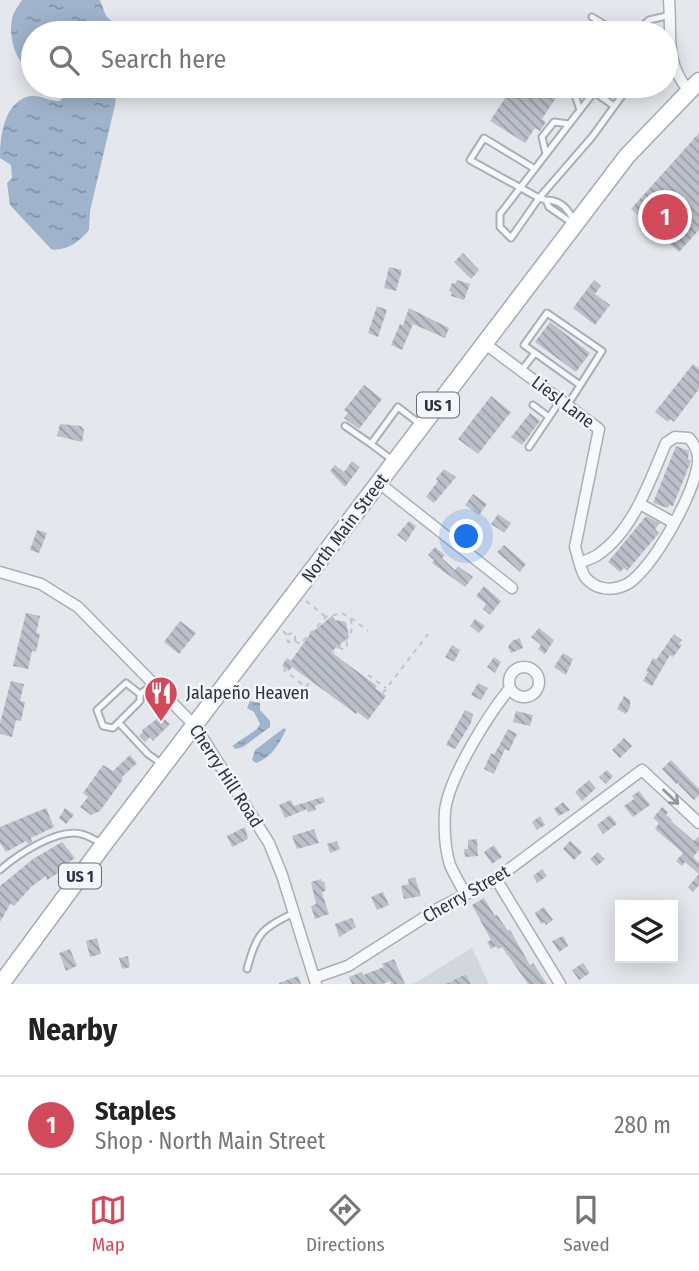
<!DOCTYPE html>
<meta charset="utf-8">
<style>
body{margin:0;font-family:"Fira Sans Condensed",sans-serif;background:#f2f2f2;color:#222}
.controls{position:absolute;right:21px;bottom:21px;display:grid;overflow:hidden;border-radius:0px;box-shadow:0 4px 18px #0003}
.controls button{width:63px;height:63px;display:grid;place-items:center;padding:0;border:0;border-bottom:2px solid #e0e0e0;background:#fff;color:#222;font:35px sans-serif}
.you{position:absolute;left:467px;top:537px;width:24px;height:24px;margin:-18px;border:5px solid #fff;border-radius:50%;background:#1a73e8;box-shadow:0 0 0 10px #1a73e833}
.badge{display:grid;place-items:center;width:46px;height:46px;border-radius:50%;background:#d1495b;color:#fff;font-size:23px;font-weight:700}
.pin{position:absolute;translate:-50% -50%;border:4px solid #fff;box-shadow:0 2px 7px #0006}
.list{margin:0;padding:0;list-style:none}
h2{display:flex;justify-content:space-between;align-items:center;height:91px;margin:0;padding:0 28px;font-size:30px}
h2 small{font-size:23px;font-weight:400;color:#767676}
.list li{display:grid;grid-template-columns:46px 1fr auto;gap:21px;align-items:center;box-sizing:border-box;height:98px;padding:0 28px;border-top:2px solid #e0e0e0}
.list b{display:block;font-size:26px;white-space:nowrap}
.list p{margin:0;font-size:23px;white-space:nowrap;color:#767676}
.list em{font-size:23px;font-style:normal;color:#767676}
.icon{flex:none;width:38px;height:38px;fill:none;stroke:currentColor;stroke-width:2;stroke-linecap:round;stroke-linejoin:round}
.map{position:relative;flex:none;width:699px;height:984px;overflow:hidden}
.search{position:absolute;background:#fff;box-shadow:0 4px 18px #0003;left:21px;right:21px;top:21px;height:77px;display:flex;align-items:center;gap:18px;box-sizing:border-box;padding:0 24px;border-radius:38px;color:#767676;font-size:26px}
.sheet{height:189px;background:#fff}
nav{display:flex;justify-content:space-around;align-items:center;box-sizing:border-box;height:98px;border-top:2px solid #e0e0e0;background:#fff;font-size:19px;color:#767676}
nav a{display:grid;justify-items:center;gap:4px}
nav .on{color:#d1495b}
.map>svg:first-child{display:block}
.built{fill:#d2d6de}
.water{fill:url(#water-ripples)}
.building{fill:url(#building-back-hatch)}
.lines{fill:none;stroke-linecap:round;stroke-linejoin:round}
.service-casing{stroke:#a9aeb7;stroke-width:9}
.minor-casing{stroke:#a9aeb7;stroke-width:13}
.primary-casing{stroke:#a3abb8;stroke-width:19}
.path{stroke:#c2c5cb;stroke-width:2;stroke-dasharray:5 5;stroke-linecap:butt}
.service{stroke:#f7f8fa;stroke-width:5}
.minor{stroke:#f7f8fa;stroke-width:10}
.primary{stroke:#fff;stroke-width:16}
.oneway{stroke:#9196a0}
.labels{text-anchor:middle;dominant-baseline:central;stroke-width:5;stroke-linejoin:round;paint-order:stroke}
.shield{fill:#f4f6f9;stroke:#676e7b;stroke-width:2}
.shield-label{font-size:16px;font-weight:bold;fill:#2b3445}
.street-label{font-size:18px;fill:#2b3445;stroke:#f4f6f9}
.poi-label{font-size:18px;fill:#2b3445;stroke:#f4f6f9;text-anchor:start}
</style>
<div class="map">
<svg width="699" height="984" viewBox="0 0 699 984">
<defs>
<pattern id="water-ripples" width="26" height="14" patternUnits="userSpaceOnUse" patternTransform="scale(1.75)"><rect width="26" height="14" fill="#9fb4cc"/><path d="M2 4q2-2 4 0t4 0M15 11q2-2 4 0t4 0" fill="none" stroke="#8293a7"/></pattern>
<pattern id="building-back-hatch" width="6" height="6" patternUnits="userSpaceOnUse" patternTransform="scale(1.75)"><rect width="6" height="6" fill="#bbc0ca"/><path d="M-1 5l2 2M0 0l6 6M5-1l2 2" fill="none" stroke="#989da6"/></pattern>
</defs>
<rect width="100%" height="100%" fill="#e4e7ec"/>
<path class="built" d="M 472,948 L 489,984 L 411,984 L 420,980 Z"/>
<path class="water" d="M 22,0 L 100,0 L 106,16 L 125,33 L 33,33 L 33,72 C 15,63 7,35 13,15 C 15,10 19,5 22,0 Z
M 79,86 L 117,86 L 115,105 L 90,211 L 89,230 C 80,241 66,252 51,249 L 10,205 L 7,183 L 12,178 L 11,165 L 0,158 C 0,137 4,100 31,96 C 40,95 49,101 59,101 Z
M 250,701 L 260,703 L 260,710 L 270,721 L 270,727 L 243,747 L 236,749 L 232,746 L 257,729 L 260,724 L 254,712 L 247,708 Z
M 284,728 L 286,730 C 278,745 273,756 256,763 L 252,760 L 255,750 Z"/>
<path class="building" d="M 513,86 L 574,86 L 565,97 L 559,93 L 542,119 L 546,122 L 540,131 L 535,128 L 525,143 L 490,121 Z
M 699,133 L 699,230 L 679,252 L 631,209 Z
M 463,253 L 479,270 L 471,279 L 454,262 Z
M 389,267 L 402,270 L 396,291 L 384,288 Z
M 457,280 L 470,284 L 464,300 L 451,296 L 452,292 L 449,291 L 452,283 L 455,284 Z
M 594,280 L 601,286 L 595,294 L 610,305 L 595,325 L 573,308 Z
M 377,306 L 387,310 L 378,337 L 368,333 Z
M 409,308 L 449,328 L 445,338 L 413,324 L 402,350 L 391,345 L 400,324 L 403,325 Z
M 550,322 L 590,353 L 576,372 L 535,342 Z
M 693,364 L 699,369 L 699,389 L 674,422 L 670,419 L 668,422 L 655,412 Z
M 364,385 L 382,399 L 359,429 L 344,418 L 348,413 L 344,410 Z
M 491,396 L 511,412 L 478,454 L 458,439 Z
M 530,413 L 540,421 L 522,445 L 511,437 Z
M 60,424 L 81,426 L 84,430 L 82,442 L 57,436 Z
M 676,446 L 689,451 L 688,459 L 691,461 L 673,506 L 669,505 L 668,508 L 653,503 Z
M 352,461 L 360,467 L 345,487 L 330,471 L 335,465 L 344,472 Z
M 444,469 L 456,477 L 434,503 L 426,497 L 438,481 L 436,479 Z
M 473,494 L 487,504 L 479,515 L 465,505 Z
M 498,514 L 511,523 L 504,533 L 491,524 Z
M 646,516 L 660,523 L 655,529 L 659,533 L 627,571 L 624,568 L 620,572 L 608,562 Z
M 409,521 L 416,526 L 406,542 L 397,535 Z
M 37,530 L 47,533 L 39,553 L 30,550 Z
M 504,545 L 526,564 L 520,572 L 497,552 Z
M 435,547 L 445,555 L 442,558 L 455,570 L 458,566 L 473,577 L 465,587 L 432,563 L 434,560 L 428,555 Z
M 484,586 L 501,601 L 490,615 L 483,609 L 486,604 L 476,596 Z
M 26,613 L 40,616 L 36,633 L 40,634 L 36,652 L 32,651 L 28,669 L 13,666 Z
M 332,616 L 335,620 L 346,622 L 349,637 L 331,652 L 377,686 L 375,688 L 386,696 L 368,720 L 357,712 L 356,714 L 292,667 L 289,671 L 282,666 L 287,658 L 291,661 L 310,634 Z
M 475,619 L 485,626 L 479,633 L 470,626 Z
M 180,621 L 196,633 L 179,654 L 164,642 Z
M 539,628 L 554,640 L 545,654 L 538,649 L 541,645 L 531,637 Z
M 674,634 L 682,640 L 679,644 L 682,645 L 673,657 L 670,655 L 652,686 L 643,681 L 648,672 L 646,671 L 653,658 L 656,660 Z
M 520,638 L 523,648 L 511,653 L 508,647 L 512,641 Z
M 452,645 L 460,650 L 454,662 L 445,657 Z
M 563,653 L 573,659 L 566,675 L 554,667 Z
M 494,657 L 501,662 L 495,673 L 487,667 Z
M 11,681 L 24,684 L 20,701 L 25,702 L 21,721 L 16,720 L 12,737 L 0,734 L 0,723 Z
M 478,683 L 488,688 L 481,700 L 471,695 Z
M 624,696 L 630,700 L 630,707 L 626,714 L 617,709 Z
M 465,710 L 473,714 L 471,723 L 455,749 L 446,745 Z
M 516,711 L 533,715 L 530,726 L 513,722 Z
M 161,716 L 170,724 L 153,741 L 150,737 L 145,742 L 139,736 L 143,732 L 142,730 Z
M 508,729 L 517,734 L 509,751 L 505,749 L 494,774 L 484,769 L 491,753 L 494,755 Z
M 624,738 L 632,746 L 620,758 L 612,750 Z
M 130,755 L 137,763 L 121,778 L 123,779 L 100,811 L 91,815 L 80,807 L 88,797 L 83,793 L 103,765 L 113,771 Z
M 671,760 L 699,789 L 699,795 L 694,800 L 679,785 L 679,783 L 676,784 L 662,769 Z
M 607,770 L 613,776 L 606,784 L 599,777 Z
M 589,780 L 596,788 L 582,801 L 575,792 Z
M 639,791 L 650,805 L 633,817 L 624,806 L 634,799 L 632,796 Z
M 323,797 L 325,802 L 315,806 L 316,810 L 308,812 L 307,809 L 285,818 L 279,805 L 291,800 L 294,806 Z
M 563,802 L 570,810 L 559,816 L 554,809 Z
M 662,807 L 668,812 L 666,815 L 672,820 L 671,821 L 694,841 L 699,836 L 699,850 L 693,857 L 699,863 L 699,885 L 693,892 L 688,887 L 699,874 L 685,862 L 682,866 L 676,861 L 683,853 L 655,829 L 659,823 L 653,818 Z
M 46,808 L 54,827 L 31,838 L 32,842 L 28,844 L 26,841 L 6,852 L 0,843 L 0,827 Z
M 65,808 L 74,815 L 66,824 L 59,818 Z
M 610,815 L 617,824 L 603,834 L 597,825 Z
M 540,816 L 545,825 L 537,830 L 532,822 Z
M 245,827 L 248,839 L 232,847 L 227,836 Z
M 314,829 L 319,843 L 297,849 L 292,836 Z
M 477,839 L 478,856 L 465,857 L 464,849 L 468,849 L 468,840 Z
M 337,841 L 340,849 L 330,853 L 327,844 Z
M 570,841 L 582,852 L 574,860 L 563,849 Z
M 62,842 L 75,858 L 64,866 L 66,868 L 47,880 L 46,876 L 31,887 L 14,906 L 11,903 L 0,922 L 0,886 L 33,859 Z
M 494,845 L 502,857 L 492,864 L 484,852 Z
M 598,852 L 605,859 L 597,866 L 590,859 Z
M 542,869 L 547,876 L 537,883 L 533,876 Z
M 415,877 L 421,896 L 404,899 L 401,886 L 409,884 L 408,879 Z
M 321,879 L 322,882 L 324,881 L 326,890 L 322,893 L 329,914 L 315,919 L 311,906 L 316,904 L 311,882 Z
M 383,892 L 389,905 L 377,910 L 371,897 Z
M 484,898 L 495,916 L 497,915 L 508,931 L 510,930 L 530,965 L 533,963 L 547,984 L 528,984 L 502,947 L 498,949 L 496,946 L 491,949 L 487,942 L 491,940 L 472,905 Z
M 544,907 L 553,920 L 546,925 L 544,922 L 541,924 L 535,913 Z
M 352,918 L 356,927 L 339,937 L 335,924 Z
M 563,936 L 568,946 L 559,952 L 552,941 Z
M 97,938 L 101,954 L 90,957 L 86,941 Z
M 70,949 L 77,966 L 66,971 L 59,953 Z
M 128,956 L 130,967 L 122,969 L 119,958 Z
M 394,959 L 405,984 L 391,984 L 390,981 L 383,984 L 352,984 L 349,977 L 362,972 L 363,975 L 384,967 L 382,964 Z
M 583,963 L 590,973 L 579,980 L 572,970 Z
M 466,974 L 471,984 L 446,984 Z
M 298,976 L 301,984 L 279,984 L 279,983 Z"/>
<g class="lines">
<g class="service-casing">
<path id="service" d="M 592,17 L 618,33
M 635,33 L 649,20 L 671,15
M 594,92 L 614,106
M 580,110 L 576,98 L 585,86
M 546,154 L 542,137 L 554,122 L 569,124
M 535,169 L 484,138 L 470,160 L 539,198 L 511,238 L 500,227 L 500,214 L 594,92 L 598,86
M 546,200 C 561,200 569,209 574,222
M 572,223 L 549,207 L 546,200 L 539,198 L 592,137 L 629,86
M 521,371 L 535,353
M 533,405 L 549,417
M 567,406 L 602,351 L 547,313 L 524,345 L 580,385
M 345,426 L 371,444
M 529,447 L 560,401
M 391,459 L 371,444 L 398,407 L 420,424
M 140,694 L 140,701 L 113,728 L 103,726 L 97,710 L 126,683 L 140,694 L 154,684
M 119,723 L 148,754 L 162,764
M 0,870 C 17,855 57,828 81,834 C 87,835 95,840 101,843
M 247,969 C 257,934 260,929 294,913"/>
</g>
<g class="minor-casing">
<path id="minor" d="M 669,0 C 672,36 664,60 688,90
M 484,343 L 599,429 L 575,547 C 578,556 580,569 585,577 C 590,583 597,587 603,588 C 613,590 625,587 633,580 C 658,558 694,494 698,462 C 699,452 695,445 689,438 L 675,437 L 666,443 C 650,480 634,529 599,554 C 594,558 586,560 580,563
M 379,483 L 512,588
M 640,504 L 674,523
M 0,572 L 41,584 L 78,607 L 195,726 L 269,843 L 282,875 L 316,984
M509 682a15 15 0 1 1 30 0a15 15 0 1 1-30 0Z
M 496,879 L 560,984
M 465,894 C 460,884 454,874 450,865 C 445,849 444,828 445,811 C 449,777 488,715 510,688
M 314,978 L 348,966 L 439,908 L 496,879 L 642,770 L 699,823"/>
</g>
<g class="primary-casing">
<path id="primary" d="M 1,984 L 104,844 L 627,156 L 699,81"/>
</g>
<path class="path" d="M 306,601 L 326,617
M 351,618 L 368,631
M 283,631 L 287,635 L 288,642 L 295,641 L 295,634 L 292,633 L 287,635
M 295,641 L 300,644 L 326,617 L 342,613 L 350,618 C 357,635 343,641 333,653
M 339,647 L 342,649 L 347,648 L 347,639
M 285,668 L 284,670 L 306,687 L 311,680
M 368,675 L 386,688
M 383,693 L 428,634"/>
<use href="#service" class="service"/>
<use href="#minor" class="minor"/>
<use href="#primary" class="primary"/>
</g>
<defs><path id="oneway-shaft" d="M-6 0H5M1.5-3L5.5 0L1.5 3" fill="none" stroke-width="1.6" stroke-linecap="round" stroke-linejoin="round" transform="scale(1.75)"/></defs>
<use class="oneway" href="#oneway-shaft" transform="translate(671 797) rotate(44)"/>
<defs>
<g id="restaurant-pin" transform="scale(1.75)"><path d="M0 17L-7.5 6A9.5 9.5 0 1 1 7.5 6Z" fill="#d1495b" stroke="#f4f6f9"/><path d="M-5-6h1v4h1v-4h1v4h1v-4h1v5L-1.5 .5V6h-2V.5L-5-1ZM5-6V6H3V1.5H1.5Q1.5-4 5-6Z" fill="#fff"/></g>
</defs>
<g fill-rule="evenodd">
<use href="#restaurant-pin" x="161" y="693"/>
</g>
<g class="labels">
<g class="shield">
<rect x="417" y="392.5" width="42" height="25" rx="5"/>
<rect x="59" y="863.5" width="42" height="25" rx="5"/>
</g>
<g class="shield-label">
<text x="438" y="405">US 1</text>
<text x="80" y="876">US 1</text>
</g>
<g class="street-label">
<text transform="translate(563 402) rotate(37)">Liesl Lane</text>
<text transform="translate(345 528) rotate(-53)">North Main Street</text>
<text transform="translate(226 776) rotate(57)">Cherry Hill Road</text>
<text transform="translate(466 894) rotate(-30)">Cherry Street</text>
</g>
<g class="poi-label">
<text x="186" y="693">Jalapeño Heaven</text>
</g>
</g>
</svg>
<div class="controls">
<button><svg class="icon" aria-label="layers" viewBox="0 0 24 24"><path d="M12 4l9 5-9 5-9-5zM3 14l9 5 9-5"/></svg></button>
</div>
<div class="you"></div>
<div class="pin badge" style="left:665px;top:217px">1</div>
<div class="search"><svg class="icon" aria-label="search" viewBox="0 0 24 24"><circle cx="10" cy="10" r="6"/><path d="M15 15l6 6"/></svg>Search here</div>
</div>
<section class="sheet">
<h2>Nearby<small></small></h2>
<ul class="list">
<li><span class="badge">1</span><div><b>Staples</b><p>Shop · North Main Street</p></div><em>280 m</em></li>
</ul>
</section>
<nav>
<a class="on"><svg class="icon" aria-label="map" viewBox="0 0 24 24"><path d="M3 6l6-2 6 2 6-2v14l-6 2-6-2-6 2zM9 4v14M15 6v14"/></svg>Map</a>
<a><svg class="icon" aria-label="directions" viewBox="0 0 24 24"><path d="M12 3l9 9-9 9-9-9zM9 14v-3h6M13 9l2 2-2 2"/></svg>Directions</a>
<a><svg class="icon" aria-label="saved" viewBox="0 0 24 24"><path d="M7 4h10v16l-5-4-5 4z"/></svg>Saved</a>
</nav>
